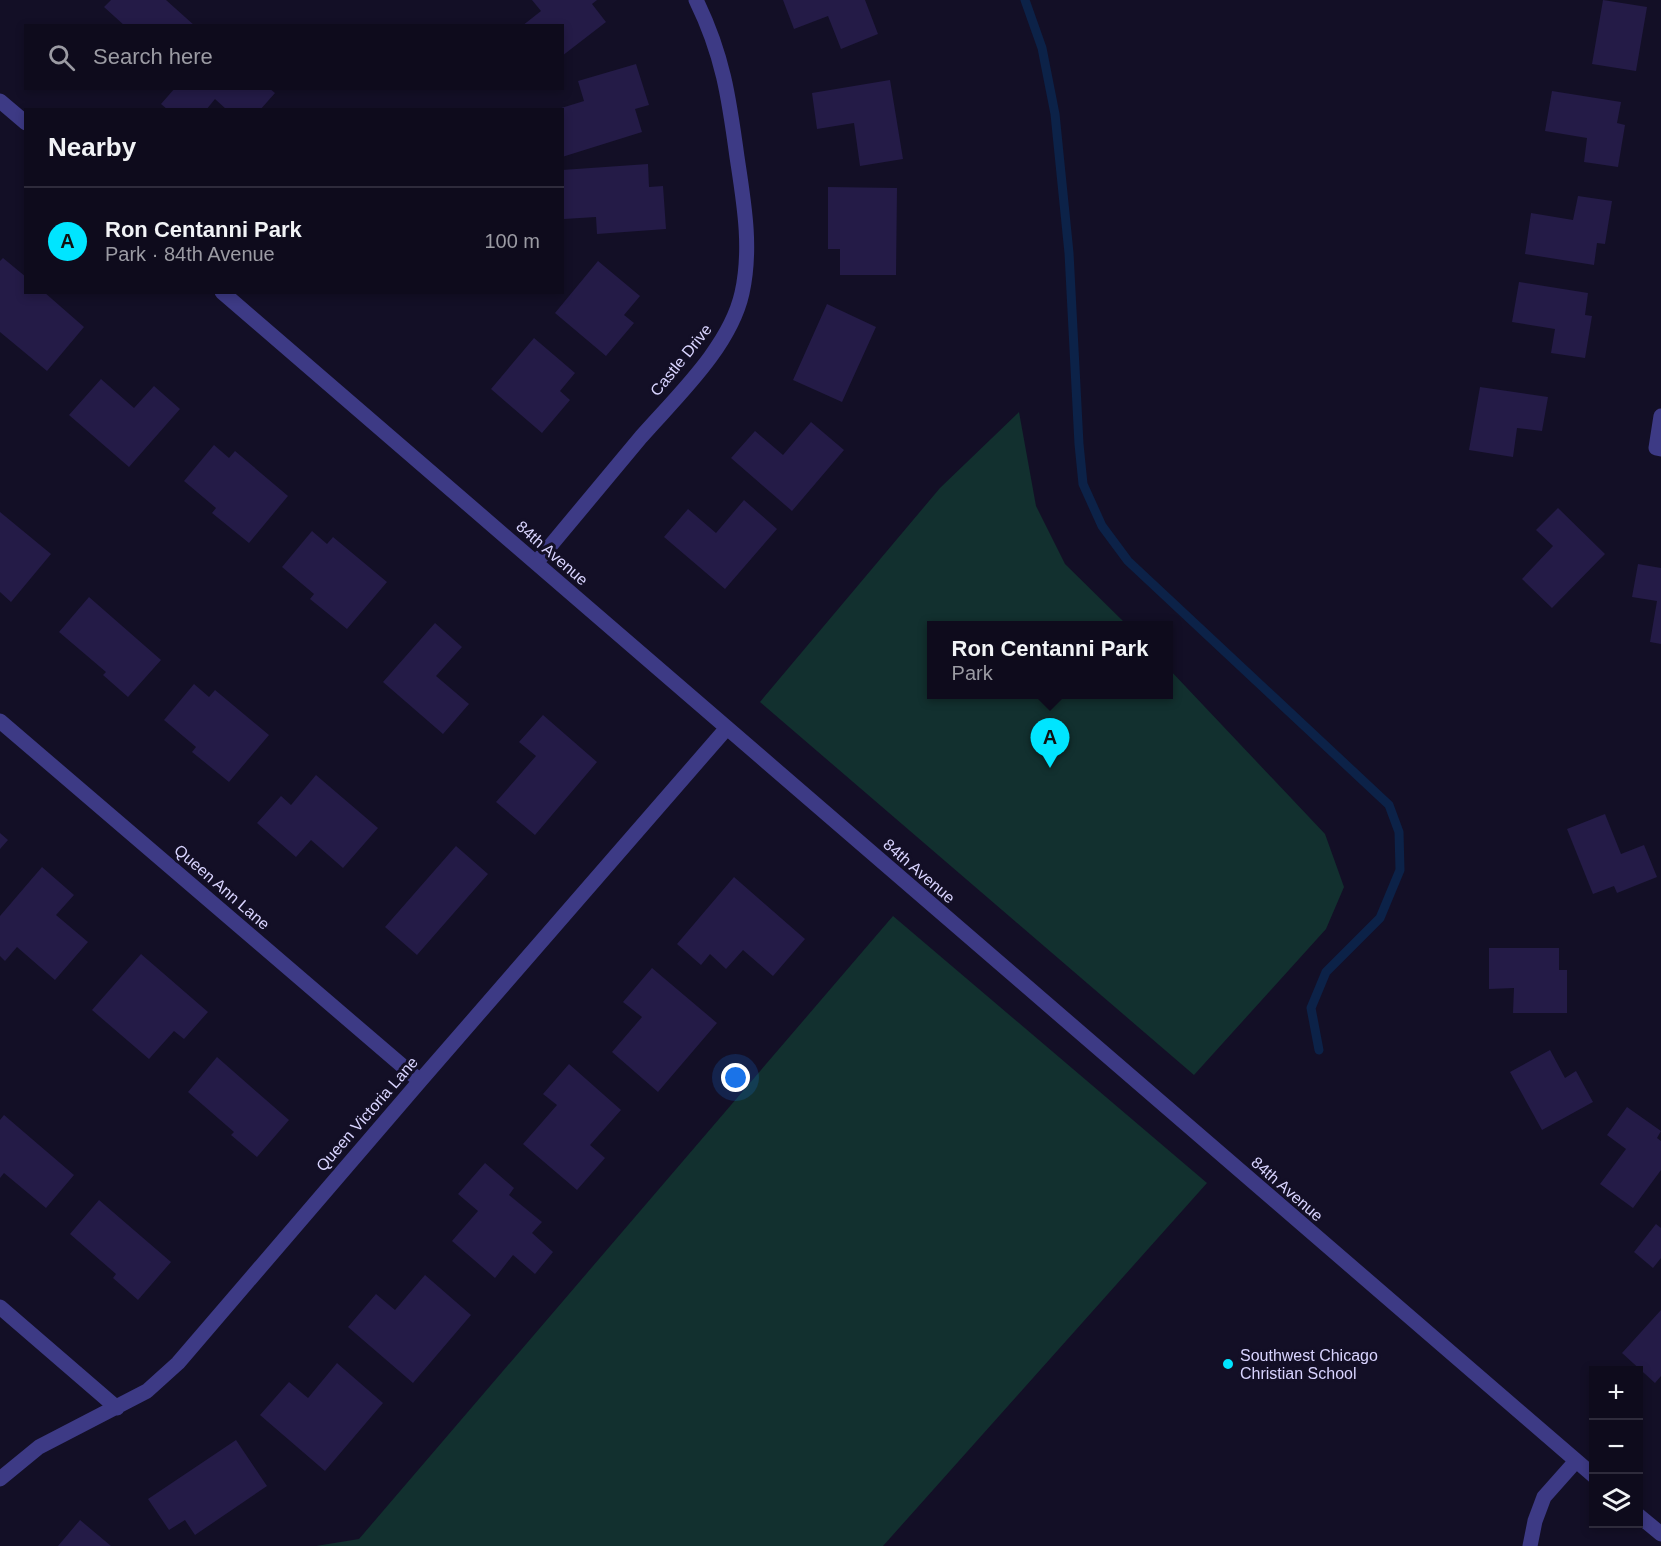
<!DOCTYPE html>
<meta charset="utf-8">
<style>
body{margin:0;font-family:Arial,sans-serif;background:#1c1929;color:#f1f3f6}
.controls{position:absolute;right:18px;bottom:18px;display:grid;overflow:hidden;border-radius:0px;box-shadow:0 3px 9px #0003}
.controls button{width:54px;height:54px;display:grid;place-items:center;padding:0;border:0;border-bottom:2px solid #2e2b3b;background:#0e0b1c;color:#f1f3f6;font:30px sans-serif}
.you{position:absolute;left:736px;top:1078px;width:21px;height:21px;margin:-15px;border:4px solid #fff;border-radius:50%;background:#1a73e8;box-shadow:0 0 0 9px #1a73e833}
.badge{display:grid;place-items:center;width:39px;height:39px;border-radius:50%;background:#00e5ff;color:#111;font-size:20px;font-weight:700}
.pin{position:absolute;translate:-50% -50px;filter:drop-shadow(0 2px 3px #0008)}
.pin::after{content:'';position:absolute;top:32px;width:21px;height:18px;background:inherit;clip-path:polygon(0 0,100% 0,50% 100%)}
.popup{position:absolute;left:927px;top:621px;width:246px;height:78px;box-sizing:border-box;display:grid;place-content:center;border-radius:0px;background:#0e0b1c;filter:drop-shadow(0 2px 4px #0005);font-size:20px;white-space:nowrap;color:#9b9ba3}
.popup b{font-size:22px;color:#f1f3f6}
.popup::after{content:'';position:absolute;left:50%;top:100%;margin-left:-12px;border:12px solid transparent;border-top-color:#0e0b1c}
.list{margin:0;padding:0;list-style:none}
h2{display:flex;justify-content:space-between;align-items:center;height:78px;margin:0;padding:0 24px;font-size:26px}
h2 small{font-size:20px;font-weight:400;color:#9b9ba3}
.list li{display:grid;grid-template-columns:39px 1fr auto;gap:18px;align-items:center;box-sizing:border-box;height:108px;padding:0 24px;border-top:2px solid #2e2b3b}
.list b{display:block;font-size:22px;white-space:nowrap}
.list p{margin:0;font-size:20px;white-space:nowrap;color:#9b9ba3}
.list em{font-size:20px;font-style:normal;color:#9b9ba3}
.icon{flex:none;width:33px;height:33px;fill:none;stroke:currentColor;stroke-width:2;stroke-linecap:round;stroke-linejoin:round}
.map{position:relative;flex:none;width:1661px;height:1546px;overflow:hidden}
.search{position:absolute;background:#0e0b1c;box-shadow:0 3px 9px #0003;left:24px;top:24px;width:540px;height:66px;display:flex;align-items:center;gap:15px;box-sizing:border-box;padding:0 21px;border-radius:0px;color:#9b9ba3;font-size:22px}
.panel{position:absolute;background:#0e0b1c;box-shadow:0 3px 9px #0003;left:24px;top:108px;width:540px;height:186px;border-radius:0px}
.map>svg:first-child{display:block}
.green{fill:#12302f}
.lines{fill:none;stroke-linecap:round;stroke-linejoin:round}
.stream{stroke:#0c2248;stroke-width:9}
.building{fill:#241b47}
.minor{stroke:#3d3a85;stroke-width:15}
.poi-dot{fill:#00e5ff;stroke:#130f26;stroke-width:2}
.labels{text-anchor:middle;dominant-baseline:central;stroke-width:6;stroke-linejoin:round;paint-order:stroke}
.street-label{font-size:16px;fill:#d9d4ff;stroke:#130f26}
.poi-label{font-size:16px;fill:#d9d4ff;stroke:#130f26;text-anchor:start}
</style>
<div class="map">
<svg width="1661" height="1546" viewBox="0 0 1661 1546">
<rect width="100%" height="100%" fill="#130f26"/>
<path class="green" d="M 1019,412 L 1036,506 L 1065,564 L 1127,625 L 932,626 L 932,694 L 1168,694 L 1169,669 L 1325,834 L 1344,887 L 1326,929 L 1194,1075 L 760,702 L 940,488 Z
M 893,916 L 1207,1183 L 883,1546 L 316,1546 L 359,1539 Z"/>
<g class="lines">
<path class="stream" d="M 1025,0 L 1042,48 L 1055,114 L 1069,253 L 1079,444 L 1083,484 L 1102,526 L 1128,561 L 1389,805 L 1399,832 L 1400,870 L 1380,918 L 1326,972 L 1311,1008 L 1319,1050"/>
</g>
<path class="building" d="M 111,0 L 166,0 L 195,26 L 125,26 L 104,7 Z
M 532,0 L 597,0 L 592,4 L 606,22 L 562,56 L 562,26 L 522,26 L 541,11 Z
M 783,0 L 865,0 L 878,34 L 841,49 L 828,16 L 794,29 Z
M 1603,0 L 1647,7 L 1636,71 L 1592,64 Z
M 636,64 L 649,105 L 635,109 L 642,132 L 562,157 L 562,110 L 558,109 L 584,101 L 578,81 Z
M 890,80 L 903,159 L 860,166 L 854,123 L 817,129 L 812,93 Z
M 175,88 L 269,88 L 275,93 L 260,110 L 227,110 L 215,99 L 206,110 L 168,110 L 161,104 Z
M 1552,91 L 1621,102 L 1617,123 L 1625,125 L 1618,167 L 1584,162 L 1587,138 L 1545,131 Z
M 648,164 L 649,187 L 663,186 L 666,229 L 597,234 L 596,217 L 564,219 L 562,170 Z
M 828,187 L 897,188 L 896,275 L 840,275 L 840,249 L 828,249 Z
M 1578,196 L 1612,201 L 1605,244 L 1597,243 L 1594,265 L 1525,254 L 1531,213 L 1573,220 Z
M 3,258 L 26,277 L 26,292 L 44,292 L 84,327 L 47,371 L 0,332 L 0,261 Z
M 598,261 L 640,296 L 624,315 L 634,323 L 606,356 L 555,313 Z
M 1519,282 L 1588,293 L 1585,315 L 1592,316 L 1585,358 L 1551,353 L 1555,329 L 1512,322 Z
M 827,304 L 876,327 L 842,402 L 793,380 Z
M 534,338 L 575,373 L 560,391 L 570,400 L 542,433 L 491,389 Z
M 101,379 L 134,408 L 154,386 L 180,409 L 129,467 L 69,415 Z
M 1480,387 L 1548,397 L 1542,431 L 1517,428 L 1513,457 L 1469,450 Z
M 811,422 L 844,450 L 792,511 L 731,458 L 755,431 L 783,455 Z
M 214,445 L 229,458 L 235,451 L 288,496 L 249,543 L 212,513 L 216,508 L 184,481 Z
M 744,500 L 777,529 L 725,589 L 664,537 L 688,509 L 716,533 Z
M 1558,508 L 1605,554 L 1552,608 L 1522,579 L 1553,546 L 1536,530 Z
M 0,512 L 51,554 L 11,602 L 0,592 Z
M 312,531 L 327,544 L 333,537 L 387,582 L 347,629 L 310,599 L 314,594 L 282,567 Z
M 1638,564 L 1661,568 L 1661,644 L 1650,642 L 1657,601 L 1632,597 Z
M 89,597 L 161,660 L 128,697 L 103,675 L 106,672 L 59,632 Z
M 435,623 L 462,647 L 436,676 L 469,704 L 443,734 L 383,682 Z
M 194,684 L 209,697 L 215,690 L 269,735 L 229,782 L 192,752 L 196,747 L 164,720 Z
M 543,715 L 597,762 L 535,835 L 496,802 L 536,756 L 519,742 Z
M 316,775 L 378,828 L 343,868 L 311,840 L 296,857 L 257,823 L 281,796 L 291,805 Z
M 1605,814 L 1621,854 L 1644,845 L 1657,877 L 1617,893 L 1614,886 L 1593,894 L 1567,829 Z
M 0,833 L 8,840 L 0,849 Z
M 456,846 L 488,874 L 417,955 L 385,927 Z
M 42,867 L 74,895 L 56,915 L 88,942 L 55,980 L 17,947 L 5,961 L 0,956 L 0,916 Z
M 734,877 L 805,939 L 773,976 L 743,950 L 726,969 L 710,954 L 701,965 L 677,944 Z
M 1489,948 L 1559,948 L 1559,970 L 1567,970 L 1567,1013 L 1513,1013 L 1514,988 L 1489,989 Z
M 141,954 L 208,1012 L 184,1039 L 174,1031 L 149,1059 L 92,1010 Z
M 652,968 L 717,1023 L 658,1092 L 612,1052 L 642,1017 L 623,1002 Z
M 1550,1050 L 1565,1078 L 1576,1071 L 1593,1102 L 1542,1130 L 1510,1072 Z
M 217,1057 L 289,1120 L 257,1157 L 231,1135 L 234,1132 L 188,1092 Z
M 569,1064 L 621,1110 L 590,1145 L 605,1158 L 577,1190 L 523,1144 L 557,1105 L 543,1094 Z
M 1627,1107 L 1661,1131 L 1657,1138 L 1661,1141 L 1661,1170 L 1633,1208 L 1600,1184 L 1626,1149 L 1607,1135 Z
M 4,1115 L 74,1175 L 46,1208 L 4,1173 L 0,1178 L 0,1120 Z
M 485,1163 L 514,1188 L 509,1195 L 542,1222 L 532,1233 L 553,1252 L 535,1274 L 513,1255 L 495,1278 L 452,1241 L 478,1211 L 458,1194 Z
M 99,1200 L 171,1262 L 138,1300 L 113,1278 L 116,1274 L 70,1234 Z
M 1656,1224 L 1661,1228 L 1661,1258 L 1653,1268 L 1634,1252 Z
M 425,1275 L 471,1315 L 413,1383 L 348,1327 L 376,1294 L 395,1310 Z
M 1661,1310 L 1661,1376 L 1655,1383 L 1622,1353 Z
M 337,1363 L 383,1403 L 325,1471 L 260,1415 L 289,1382 L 308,1398 Z
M 236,1440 L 267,1486 L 195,1535 L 185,1520 L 169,1530 L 148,1499 Z
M 80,1520 L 111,1546 L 58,1546 Z"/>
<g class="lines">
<path class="minor" d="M 0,101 L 26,123
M 222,292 L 1594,1476
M 1661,416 L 1656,448 L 1661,449
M 536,563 C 571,521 606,479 641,437 C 677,396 730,347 742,293 C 752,248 744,203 737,157 C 729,98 723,55 696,0
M 0,721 L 420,1081
M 0,1307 L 117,1408
M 0,1479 L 39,1447 L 147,1391 L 178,1363 L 420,1081 L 726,729
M 1638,1515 L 1661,1534
M 1530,1546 L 1535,1521 L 1544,1497 L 1576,1461"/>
</g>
<circle class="poi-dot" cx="1228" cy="1364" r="6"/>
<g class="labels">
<g class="street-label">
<text transform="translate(681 360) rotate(-51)">Castle Drive</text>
<text transform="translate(552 553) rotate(41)">84th Avenue</text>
<text transform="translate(919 871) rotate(41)">84th Avenue</text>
<text transform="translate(222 887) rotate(41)">Queen Ann Lane</text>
<text transform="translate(367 1114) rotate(-49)">Queen Victoria Lane</text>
<text transform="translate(1287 1189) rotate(41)">84th Avenue</text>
</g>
<g class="poi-label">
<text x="1240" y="1355">Southwest Chicago<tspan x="1240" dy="18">Christian School</tspan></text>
</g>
</g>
</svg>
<div class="controls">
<button>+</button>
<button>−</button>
<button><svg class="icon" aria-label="layers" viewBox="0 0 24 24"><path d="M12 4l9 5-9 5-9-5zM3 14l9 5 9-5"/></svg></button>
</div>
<div class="you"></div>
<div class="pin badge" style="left:1050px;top:768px">A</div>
<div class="popup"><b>Ron Centanni Park</b>Park</div>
<div class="search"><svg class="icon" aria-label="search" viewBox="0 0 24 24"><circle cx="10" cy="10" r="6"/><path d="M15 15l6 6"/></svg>Search here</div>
<section class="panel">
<h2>Nearby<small></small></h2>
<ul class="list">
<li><span class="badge">A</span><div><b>Ron Centanni Park</b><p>Park · 84th Avenue</p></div><em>100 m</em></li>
</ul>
</section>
</div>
